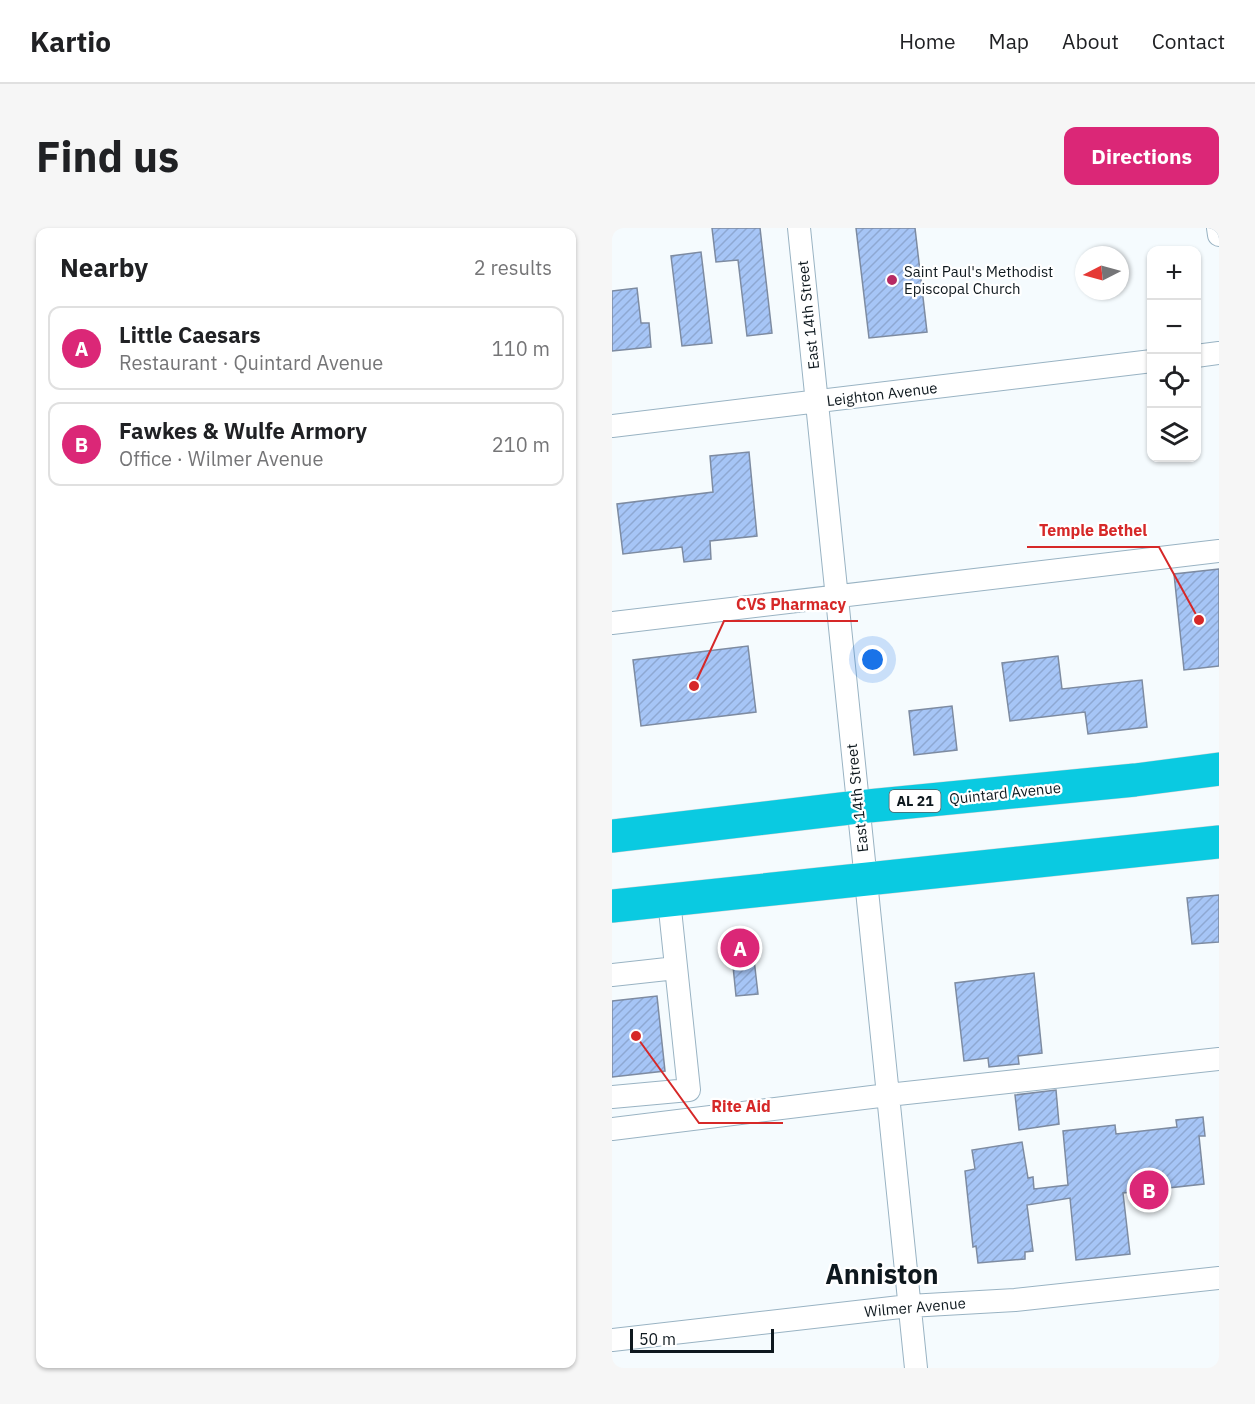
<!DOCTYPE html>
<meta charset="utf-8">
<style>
body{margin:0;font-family:"IBM Plex Sans",sans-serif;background:#f6f6f6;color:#202124}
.controls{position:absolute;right:18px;top:18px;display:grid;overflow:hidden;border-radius:12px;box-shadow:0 2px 4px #0004}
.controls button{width:54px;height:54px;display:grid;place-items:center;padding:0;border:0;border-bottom:2px solid #e0e0e0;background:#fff;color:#202124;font:30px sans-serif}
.compass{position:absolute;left:463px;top:18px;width:54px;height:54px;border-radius:50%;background:#fff;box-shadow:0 2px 4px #0004;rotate:264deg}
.scale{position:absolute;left:18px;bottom:15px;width:144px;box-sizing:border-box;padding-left:6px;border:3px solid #0e181e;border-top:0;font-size:16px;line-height:21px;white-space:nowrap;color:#0e181e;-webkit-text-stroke:4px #fff;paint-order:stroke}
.you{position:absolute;left:261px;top:432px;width:21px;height:21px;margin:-15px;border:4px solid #fff;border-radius:50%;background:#1a73e8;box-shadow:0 0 0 9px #1a73e833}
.badge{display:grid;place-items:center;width:39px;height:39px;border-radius:50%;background:#db2777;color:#fff;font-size:20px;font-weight:700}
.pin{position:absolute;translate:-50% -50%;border:3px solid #fff;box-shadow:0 2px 6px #0006}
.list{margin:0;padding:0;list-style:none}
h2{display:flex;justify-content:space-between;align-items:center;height:78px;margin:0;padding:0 24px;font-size:26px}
h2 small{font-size:20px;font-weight:400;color:#757577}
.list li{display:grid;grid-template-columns:39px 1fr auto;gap:18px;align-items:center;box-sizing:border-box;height:84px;margin:0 12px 12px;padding:0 12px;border:2px solid #e0e0e0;border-radius:12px}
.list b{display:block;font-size:22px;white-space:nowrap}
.list p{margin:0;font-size:20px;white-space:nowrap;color:#757577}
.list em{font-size:20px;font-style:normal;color:#757577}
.icon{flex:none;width:33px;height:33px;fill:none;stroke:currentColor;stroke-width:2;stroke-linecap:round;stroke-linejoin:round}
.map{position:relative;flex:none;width:607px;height:1140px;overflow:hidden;border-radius:12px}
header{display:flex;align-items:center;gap:36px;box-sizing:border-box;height:84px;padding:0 30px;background:#fff;border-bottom:2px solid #e0e0e0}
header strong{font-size:28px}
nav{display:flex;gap:33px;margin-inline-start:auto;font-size:21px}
.intro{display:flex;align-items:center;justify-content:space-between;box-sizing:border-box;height:144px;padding:0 36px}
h1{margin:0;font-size:42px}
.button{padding:15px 27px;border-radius:12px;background:#db2777;color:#fff;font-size:21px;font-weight:700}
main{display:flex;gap:36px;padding:0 36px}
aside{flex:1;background:#fff;border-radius:12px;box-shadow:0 2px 4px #0004}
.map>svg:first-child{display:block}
.building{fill:url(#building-hatch);stroke:#7d8ba1;stroke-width:1.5}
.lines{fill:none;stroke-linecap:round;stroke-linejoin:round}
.minor-casing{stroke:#99b3c3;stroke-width:24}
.highway-casing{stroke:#d4d5d6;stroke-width:34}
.minor{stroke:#fff;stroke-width:22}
.highway{stroke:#0acae1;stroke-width:33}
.poi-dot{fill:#b62a64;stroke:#fff;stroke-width:2}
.labels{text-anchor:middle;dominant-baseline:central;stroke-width:4.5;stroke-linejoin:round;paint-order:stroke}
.shield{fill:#fff;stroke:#565d62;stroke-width:1.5}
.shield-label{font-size:14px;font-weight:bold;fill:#0e181e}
.poi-label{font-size:15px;fill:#0e181e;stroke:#fff;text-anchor:start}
.street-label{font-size:15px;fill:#0e181e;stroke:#fff}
.town-label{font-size:27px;font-weight:bold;fill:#0e181e;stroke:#fff}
.leader{fill:none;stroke:#d62828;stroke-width:2}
.callout-dot{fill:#d62828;stroke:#fff;stroke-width:2}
.callout-label{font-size:16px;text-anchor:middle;font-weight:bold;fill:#d62828;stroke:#fff;stroke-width:4.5;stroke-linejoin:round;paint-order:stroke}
</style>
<header>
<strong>Kartio</strong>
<nav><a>Home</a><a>Map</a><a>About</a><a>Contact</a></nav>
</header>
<div class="intro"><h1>Find us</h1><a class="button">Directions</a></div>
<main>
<aside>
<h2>Nearby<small>2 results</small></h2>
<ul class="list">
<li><span class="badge">A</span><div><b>Little Caesars</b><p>Restaurant · Quintard Avenue</p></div><em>110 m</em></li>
<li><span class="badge">B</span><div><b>Fawkes &amp; Wulfe Armory</b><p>Office · Wilmer Avenue</p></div><em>210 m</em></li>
</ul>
</aside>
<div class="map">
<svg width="607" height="1140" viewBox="0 0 607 1140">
<defs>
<pattern id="building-hatch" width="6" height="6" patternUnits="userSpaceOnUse" patternTransform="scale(1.5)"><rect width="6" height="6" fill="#a6c5f6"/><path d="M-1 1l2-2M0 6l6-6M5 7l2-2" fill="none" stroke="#8ea8d2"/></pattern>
</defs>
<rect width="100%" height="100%" fill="#f5fbfe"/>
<path class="building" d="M 100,0 L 148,0 L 160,105 L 135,108 L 126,32 L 104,34 Z
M 244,0 L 303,0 L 315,104 L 257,110 Z
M 89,24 L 100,115 L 70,118 L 59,28 Z
M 25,60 L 29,95 L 37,95 L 39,119 L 0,123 L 0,63 Z
M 137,224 L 145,308 L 98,313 L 99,331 L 72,334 L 70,319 L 11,326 L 5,276 L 101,264 L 98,228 Z
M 607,341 L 607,438 L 572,442 L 562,346 Z
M 136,418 L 144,484 L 29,498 L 21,432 Z
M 446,428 L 450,461 L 530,452 L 535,499 L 476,506 L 473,484 L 398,493 L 390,435 Z
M 340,478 L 345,522 L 302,527 L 297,483 Z
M 607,667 L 607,714 L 580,716 L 575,670 Z
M 139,705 L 146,766 L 124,768 L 118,708 Z
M 422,745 L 430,825 L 406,828 L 407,836 L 377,839 L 376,830 L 352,833 L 343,755 Z
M 45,768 L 53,843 L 0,849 L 0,773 Z
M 444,862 L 447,896 L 407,902 L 403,867 Z
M 591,889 L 593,908 L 587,908 L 592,956 L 511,965 L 518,1026 L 464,1032 L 458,970 L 415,977 L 421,1023 L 413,1024 L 413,1031 L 366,1035 L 364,1018 L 361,1019 L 353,943 L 363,941 L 360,922 L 410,914 L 416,950 L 421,949 L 422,961 L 456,957 L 451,903 L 503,897 L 504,906 L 565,899 L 564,892 Z"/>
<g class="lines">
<g class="minor-casing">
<path id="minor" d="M 187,0 L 304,1140
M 606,0 L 607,7
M 584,128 L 607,125
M 0,198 L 540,133
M 0,395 L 607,323
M 0,747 L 64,740
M 0,869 L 77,862 L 57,672
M 0,901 L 276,867 L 607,831
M 0,1112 L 297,1078 L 403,1072 L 607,1050"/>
</g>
<g class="highway-casing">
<path id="highway" d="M 0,608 L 246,579 L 523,552 L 607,541
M 0,678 L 607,614"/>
</g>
<use href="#minor" class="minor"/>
<use href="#highway" class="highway"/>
</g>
<circle class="poi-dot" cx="280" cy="52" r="6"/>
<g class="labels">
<rect class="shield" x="277.5" y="562" width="51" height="22" rx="4.5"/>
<g class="shield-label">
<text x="303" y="573">AL 21</text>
</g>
<g class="poi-label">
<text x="292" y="43">Saint Paul's Methodist<tspan x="292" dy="17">Episcopal Church</tspan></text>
</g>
<g class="street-label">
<text transform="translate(196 87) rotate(-96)">East 14th Street</text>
<text transform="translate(270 166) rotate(-7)">Leighton Avenue</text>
<text transform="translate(393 565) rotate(-6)">Quintard Avenue</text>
<text transform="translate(245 570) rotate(-96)">East 14th Street</text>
<text transform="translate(303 1079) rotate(-5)">Wilmer Avenue</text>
</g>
<g class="town-label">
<text x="270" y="1045">Anniston</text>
</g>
</g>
<path class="leader" d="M587 392L547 319H415M82 458L112 393H246M24 808L87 895H171"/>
<g class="callout-dot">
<circle cx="587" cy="392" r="6"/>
<circle cx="82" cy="458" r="6"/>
<circle cx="24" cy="808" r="6"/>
</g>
<g class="callout-label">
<text x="481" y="308">Temple Bethel</text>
<text x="179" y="382">CVS Pharmacy</text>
<text x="129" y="884">Rite Aid</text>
</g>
</svg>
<div class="controls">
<button>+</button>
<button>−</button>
<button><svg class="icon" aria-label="locate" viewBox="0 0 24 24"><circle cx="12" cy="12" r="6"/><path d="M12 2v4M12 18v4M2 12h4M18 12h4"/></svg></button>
<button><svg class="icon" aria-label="layers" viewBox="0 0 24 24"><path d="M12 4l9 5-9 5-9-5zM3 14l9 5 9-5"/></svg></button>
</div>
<svg class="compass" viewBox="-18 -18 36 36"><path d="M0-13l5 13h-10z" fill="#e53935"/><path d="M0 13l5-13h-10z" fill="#757577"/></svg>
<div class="scale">50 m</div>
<div class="you"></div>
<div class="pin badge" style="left:128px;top:720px">A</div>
<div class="pin badge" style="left:537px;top:962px">B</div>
</div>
</main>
